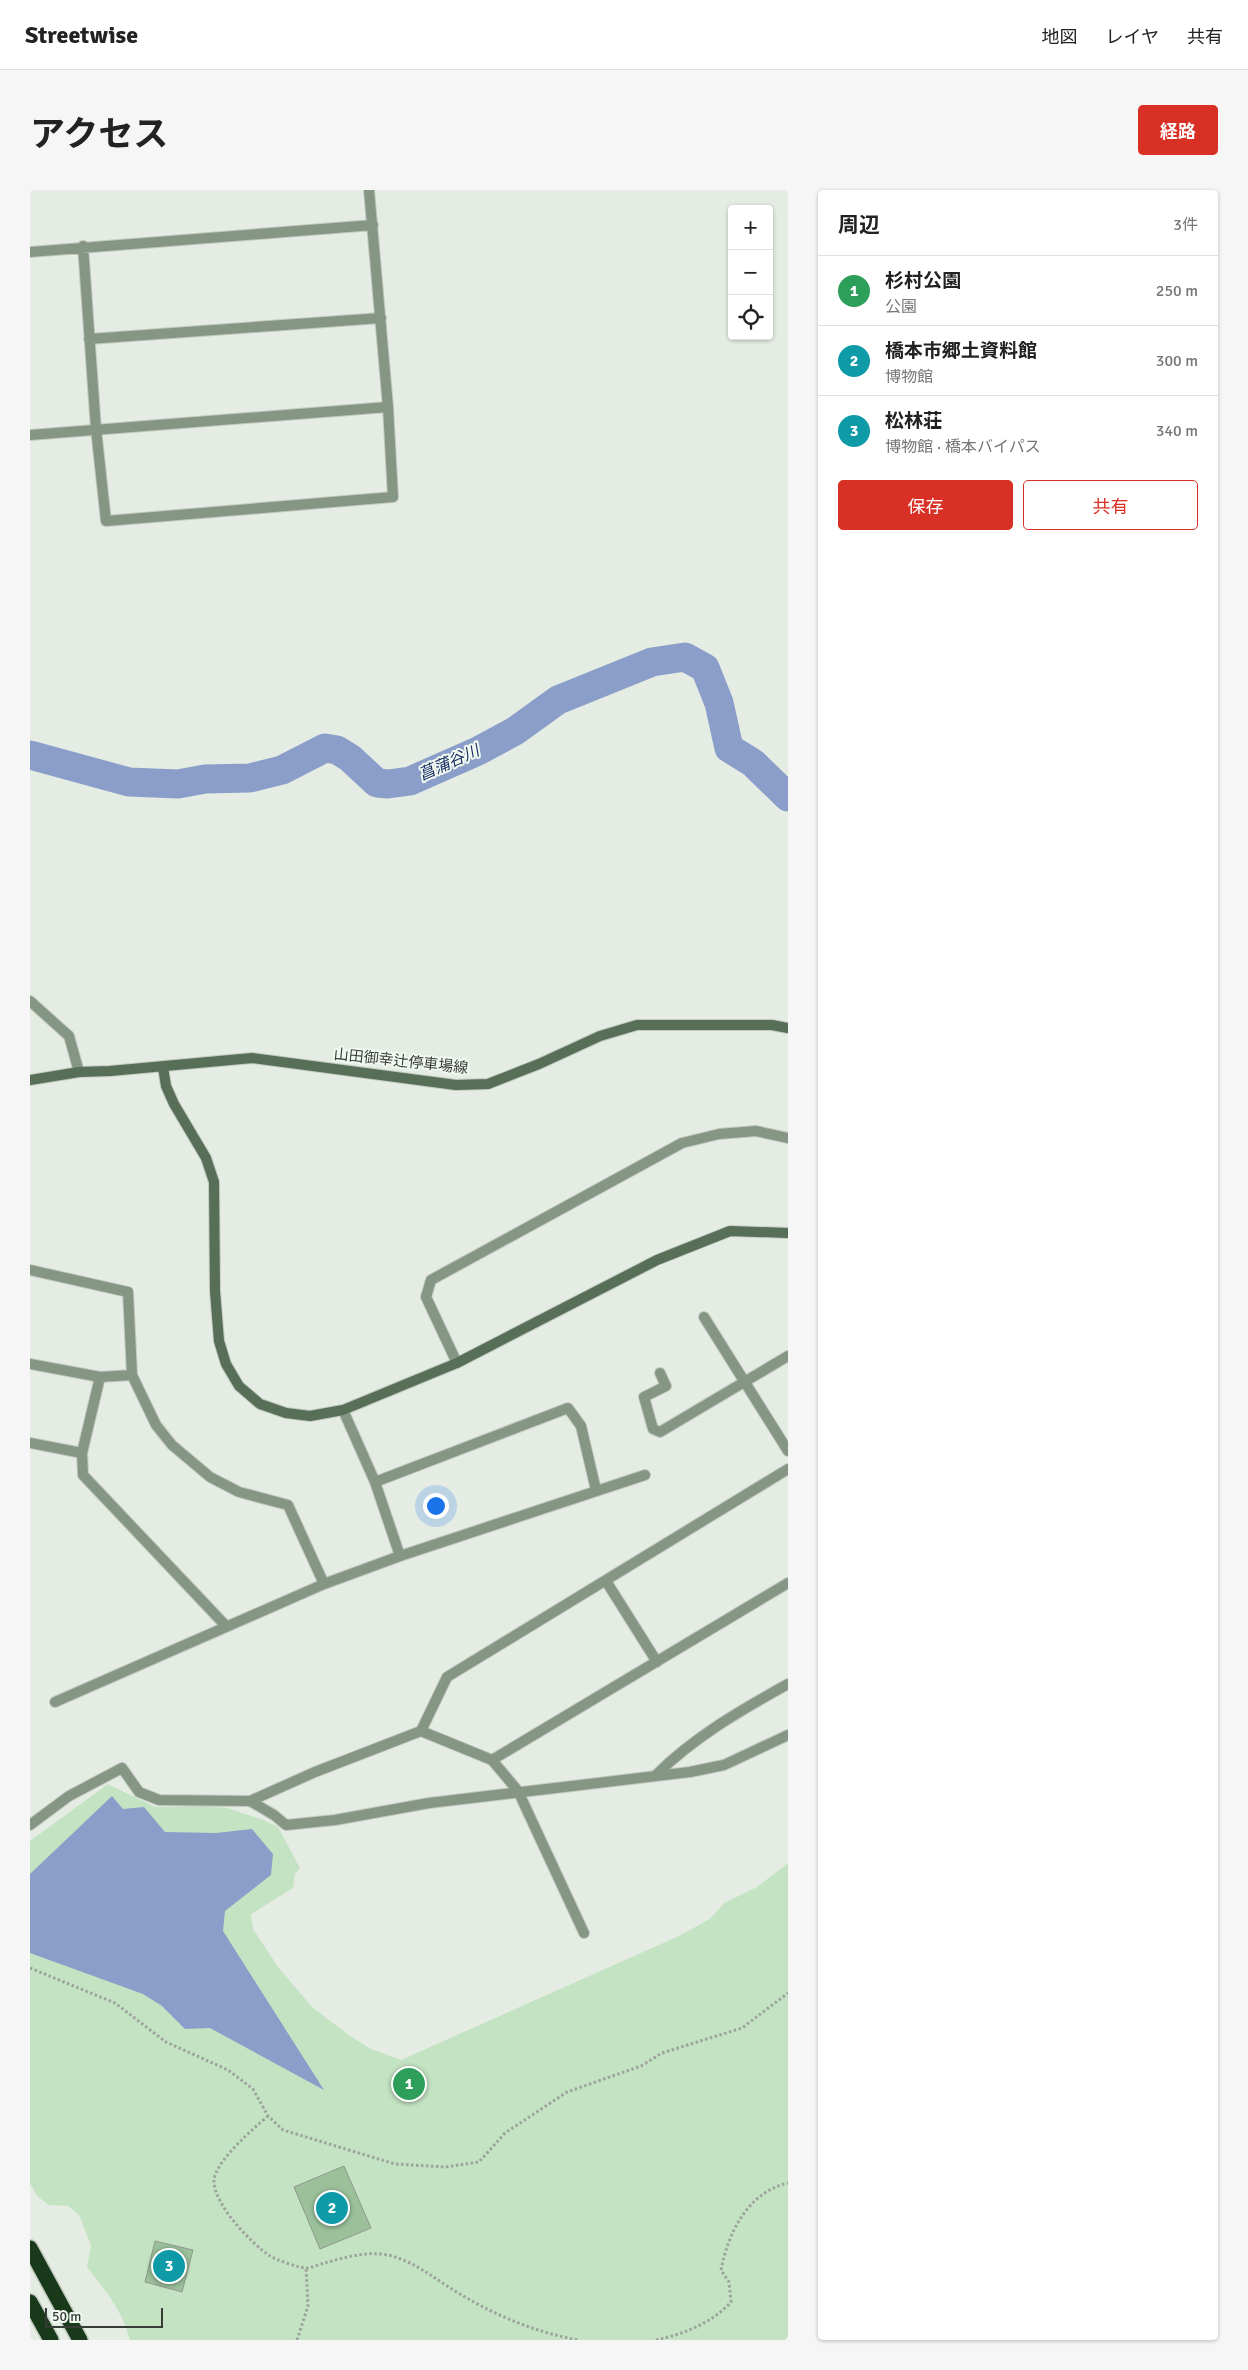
<!DOCTYPE html>
<html lang="ja">
<meta charset="utf-8">
<style>
body{margin:0;font-family:Signika,"Noto Sans JP",sans-serif;background:#f6f6f6;color:#222}
.controls{position:absolute;right:15px;top:15px;display:grid;overflow:hidden;border-radius:5px;box-shadow:0 1px 4px #0004}
.controls button{width:45px;height:45px;display:grid;place-items:center;padding:0;border:0;border-bottom:1px solid #e0e0e0;background:#fff;color:#222;font:25px sans-serif}
.scale{position:absolute;left:15px;bottom:12px;width:118px;box-sizing:border-box;padding-left:5px;border:2px solid #383c38;border-top:0;font-size:14px;line-height:18px;white-space:nowrap;color:#383c38;-webkit-text-stroke:4px #f1f9f1;paint-order:stroke}
.you{position:absolute;left:405px;top:1315px;width:18px;height:18px;margin:-12px;border:4px solid #fff;border-radius:50%;background:#1a73e8;box-shadow:0 0 0 8px #1a73e833}
.badge{display:grid;place-items:center;width:32px;height:32px;border-radius:50%;background:#d93025;color:#fff;font-size:16px;font-weight:700}
.pin{position:absolute;translate:-50% -50%;border:2px solid #fff;box-shadow:0 1px 5px #0006}
.list{margin:0;padding:0;list-style:none}
h2{display:flex;justify-content:space-between;align-items:center;height:65px;margin:0;padding:0 20px;font-size:21px}
h2 small{font-size:16px;font-weight:400;color:#767676}
.list li{display:grid;grid-template-columns:32px 1fr auto;gap:15px;align-items:center;box-sizing:border-box;height:70px;padding:0 20px;border-top:1px solid #e0e0e0}
.list b{display:block;font-size:19px;white-space:nowrap}
.list p{margin:0;font-size:16px;white-space:nowrap;color:#767676}
.list em{font-size:16px;font-style:normal;color:#767676}
.actions{display:flex;gap:10px;padding:15px 20px}
.actions a{flex:1;padding:11px 0;border:1px solid #d93025;border-radius:5px;text-align:center;font-size:18px;color:#d93025}
.actions .main{background:#d93025;color:#fff}
.icon{flex:none;width:28px;height:28px;fill:none;stroke:currentColor;stroke-width:2;stroke-linecap:round;stroke-linejoin:round}
.map{position:relative;flex:none;width:758px;height:2150px;overflow:hidden;border-radius:5px}
header{display:flex;align-items:center;gap:30px;box-sizing:border-box;height:70px;padding:0 25px;background:#fff;border-bottom:1px solid #e0e0e0}
header strong{font-size:24px}
nav{display:flex;gap:28px;margin-inline-start:auto;font-size:18px}
.intro{display:flex;align-items:center;justify-content:space-between;box-sizing:border-box;height:120px;padding:0 30px}
h1{margin:0;font-size:35px}
.button{padding:12px 22px;border-radius:5px;background:#d93025;color:#fff;font-size:18px;font-weight:700}
main{display:flex;gap:30px;padding:0 30px}
aside{flex:1;background:#fff;border-radius:5px;box-shadow:0 1px 4px #0004}
.map>svg:first-child{display:block}
.green{fill:#c4e3c3}
.water{fill:#8a9ec9}
.lines{fill:none;stroke-linecap:round;stroke-linejoin:round}
.river{stroke:#8a9ec9;stroke-width:29}
.building{fill:#9bc09a;stroke:#90978f}
.street-casing{stroke:#c2c9c1;stroke-width:12}
.secondary-casing{stroke:#c2c9c1;stroke-width:12}
.highway-casing{stroke:#c2c9c1;stroke-width:18}
.path{stroke:#9ca39c;stroke-width:3;stroke-dasharray:2.5 2.5;stroke-linecap:butt}
.street{stroke:#869685;stroke-width:10}
.secondary{stroke:#576e57;stroke-width:10}
.highway{stroke:#193a1a;stroke-width:15}
.labels{text-anchor:middle;dominant-baseline:central;stroke-width:4;stroke-linejoin:round;paint-order:stroke}
.street-label{font-size:15px;fill:#383c38;stroke:#f1f9f1}
.water-label{font-size:16px;font-style:italic;fill:#1c3267;stroke:#f1f9f1}
</style>
<header>
<strong>Streetwise</strong>
<nav><a>地図</a><a>レイヤ</a><a>共有</a></nav>
</header>
<div class="intro"><h1>アクセス</h1><a class="button">経路</a></div>
<main>
<div class="map">
<svg width="758" height="2150" viewBox="0 0 758 2150">
<rect width="100%" height="100%" fill="#e4ece3"/>
<path class="green" d="M 78,1594 L 125,1617 L 174,1616 L 197,1618 L 233,1630 L 248,1637 L 270,1678 L 265,1684 L 263,1698 L 221,1724 L 223,1739 L 248,1777 L 282,1817 L 320,1846 L 341,1859 L 371,1870 L 649,1746 L 680,1729 L 694,1713 L 727,1697 L 758,1673 L 758,2150 L 100,2150 C 92,2120 76,2101 57,2077 L 61,2055 L 49,2025 L 38,2016 L 19,2015 L 7,2006 L 0,1993 L 0,1651 Z"/>
<path class="water" d="M 82,1606 L 93,1619 L 114,1617 L 135,1642 L 186,1643 L 222,1639 L 243,1664 L 241,1685 L 195,1721 L 193,1741 L 294,1900 L 180,1838 L 155,1839 L 132,1816 L 113,1804 L 0,1763 L 0,1684 Z"/>
<g class="lines">
<path class="river" d="M 0,565 L 99,592 L 148,594 L 175,589 L 220,588 L 252,580 L 295,558 L 307,560 L 320,568 L 347,593 L 358,594 L 380,591 L 448,561 L 485,541 L 528,510 L 622,472 L 655,467 L 675,478 L 689,513 L 699,558 L 723,573 L 758,607"/>
</g>
<path class="building" d="M 314,1976 L 341,2038 L 290,2059 L 264,1997 Z
M 125,2051 L 163,2060 L 152,2102 L 115,2092 Z"/>
<g class="lines">
<g class="street-casing">
<path id="street" d="M 53,56 L 66,239 L 76,331 L 363,307 L 358,217 L 339,0
M 0,62 L 343,35
M 59,149 L 351,128
M 0,245 L 358,217
M 0,811 L 39,846 L 49,882
M 0,1080 L 98,1102 L 102,1185 L 126,1235 L 142,1255 L 180,1287 L 209,1302 L 258,1315 L 294,1394
M 674,1127 L 758,1261
M 427,1173 L 396,1107 L 401,1090 L 652,953 L 689,944 L 726,941 L 758,948
M 0,1174 L 70,1187 L 102,1185
M 630,1183 L 636,1196 L 614,1207 L 623,1239 L 630,1242 L 758,1166
M 70,1187 L 52,1263 L 53,1285 L 196,1436
M 313,1220 L 345,1292 L 370,1366
M 0,1253 L 52,1263
M 345,1292 L 538,1218 L 551,1236 L 566,1300
M 576,1391 L 627,1472
M 25,1512 L 294,1394 L 370,1366 L 615,1285
M 391,1541 L 462,1570 L 488,1601 L 554,1743
M 462,1570 L 758,1393
M 626,1585 C 664,1547 711,1520 758,1494
M 220,1611 L 244,1625 L 256,1635 L 305,1630 L 399,1613 L 660,1582 L 694,1575 L 758,1545
M 0,1635 L 39,1606 L 92,1578 L 109,1602 L 129,1610 L 220,1611 L 285,1582 L 391,1541 L 417,1487 L 758,1279"/>
</g>
<g class="secondary-casing">
<path id="secondary" d="M 133,877 L 136,896 L 144,914 L 176,968 L 184,992 L 185,1101 L 189,1151 L 196,1174 L 209,1196 L 230,1214 L 256,1223 L 280,1226 L 313,1220 L 427,1173 L 627,1070 L 700,1041 L 758,1043
M 0,890 L 49,882 L 80,881 L 222,868 L 426,895 L 458,894 L 509,874 L 570,846 L 607,835 L 742,835 L 758,838"/>
</g>
<g class="highway-casing">
<path id="highway" d="M 0,2058 L 50,2150
M 0,2112 L 21,2150"/>
</g>
<path class="path" d="M 0,1778 L 85,1813 L 136,1852 L 198,1880 L 223,1899 L 238,1926 L 253,1940 L 365,1974 L 415,1977 L 449,1972 L 475,1943 L 537,1902 L 611,1876 L 632,1863 L 712,1838 L 758,1803
M 238,1926 C 224,1938 183,1973 184,1992 C 185,2016 222,2054 240,2066 C 246,2070 270,2078 276,2078 C 282,2078 289,2074 295,2073 C 316,2067 340,2060 362,2066 C 386,2073 404,2088 425,2101 C 462,2124 504,2142 548,2150
M 267,2150 L 278,2116 L 276,2078
M 626,2150 C 654,2144 682,2133 701,2112 L 699,2092 L 691,2080 C 698,2043 718,2002 758,1993"/>
<use href="#street" class="street"/>
<use href="#secondary" class="secondary"/>
<use href="#highway" class="highway"/>
</g>
<g class="labels">
<g class="street-label">
<text transform="translate(371 871) rotate(6)">山田御幸辻停車場線</text>
</g>
<g class="water-label">
<text transform="translate(419 573) rotate(-24)">菖蒲谷川</text>
</g>
</g>
</svg>
<div class="controls">
<button>+</button>
<button>−</button>
<button><svg class="icon" aria-label="locate" viewBox="0 0 24 24"><circle cx="12" cy="12" r="6"/><path d="M12 2v4M12 18v4M2 12h4M18 12h4"/></svg></button>
</div>
<div class="scale">50 m</div>
<div class="you"></div>
<div class="pin badge" style="left:379px;top:1894px;background:#2e9e5b">1</div>
<div class="pin badge" style="left:302px;top:2018px;background:#0f9aa8">2</div>
<div class="pin badge" style="left:139px;top:2076px;background:#0f9aa8">3</div>
</div>
<aside>
<h2>周辺<small>3件</small></h2>
<ul class="list">
<li><span class="badge" style="background:#2e9e5b">1</span><div><b>杉村公園</b><p>公園</p></div><em>250 m</em></li>
<li><span class="badge" style="background:#0f9aa8">2</span><div><b>橋本市郷土資料館</b><p>博物館</p></div><em>300 m</em></li>
<li><span class="badge" style="background:#0f9aa8">3</span><div><b>松林荘</b><p>博物館 · 橋本バイパス</p></div><em>340 m</em></li>
</ul>
<div class="actions"><a class="main">保存</a><a>共有</a></div>
</aside>
</main>
